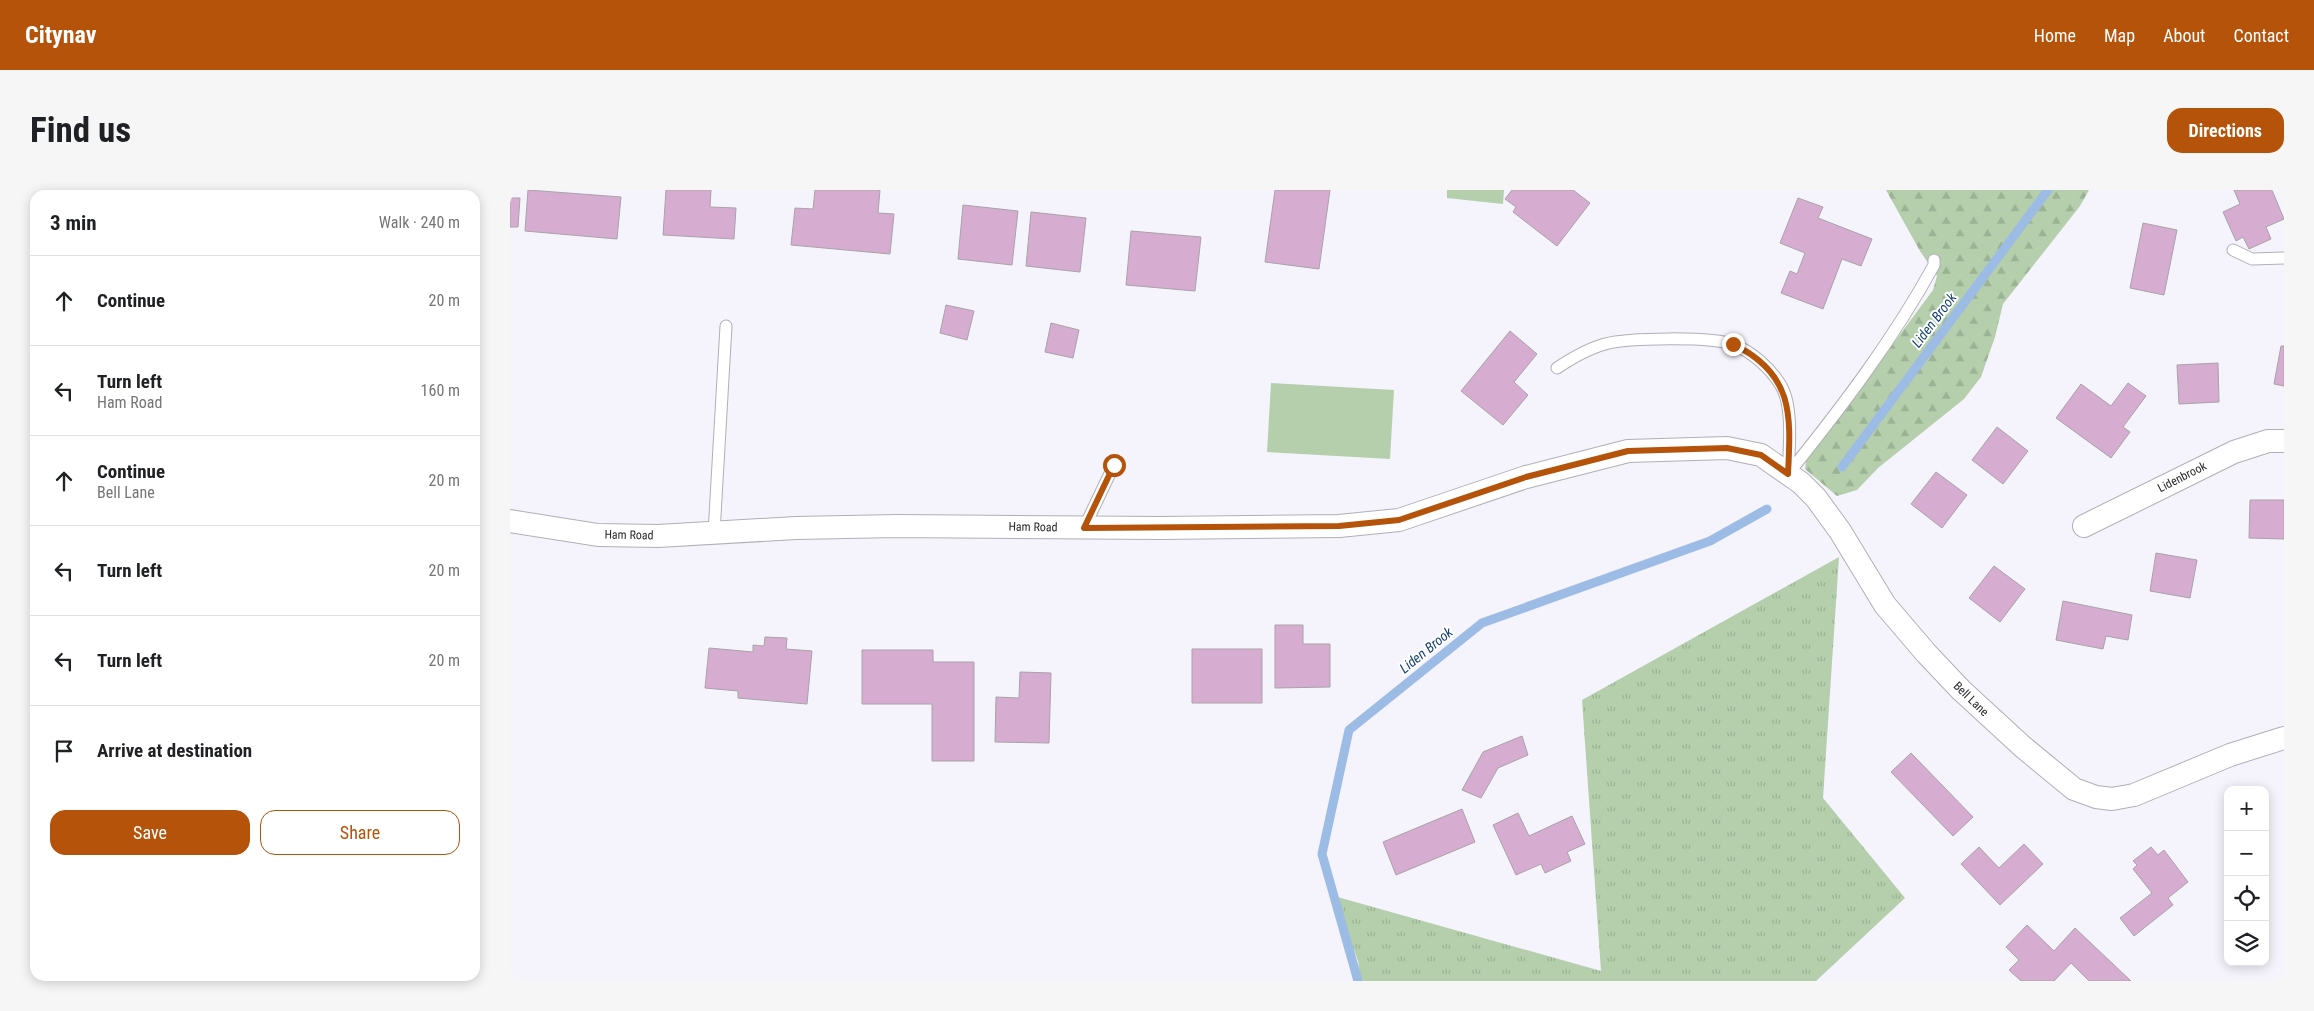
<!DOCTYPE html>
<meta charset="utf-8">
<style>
body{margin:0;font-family:"Roboto Condensed",sans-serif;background:#f6f6f6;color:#202124}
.controls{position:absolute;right:15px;bottom:15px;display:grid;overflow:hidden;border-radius:10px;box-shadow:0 2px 12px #0003}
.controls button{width:45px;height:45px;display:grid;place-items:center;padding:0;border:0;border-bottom:1px solid #e0e0e0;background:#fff;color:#202124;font:25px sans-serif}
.stop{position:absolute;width:15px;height:15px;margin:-11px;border:4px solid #b45309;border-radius:50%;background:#fff}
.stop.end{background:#b45309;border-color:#fff;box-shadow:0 1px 5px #0008}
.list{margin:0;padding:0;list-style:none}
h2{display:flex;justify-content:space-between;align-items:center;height:65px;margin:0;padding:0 20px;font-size:21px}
h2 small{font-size:16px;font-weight:400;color:#757577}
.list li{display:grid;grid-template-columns:32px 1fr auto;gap:15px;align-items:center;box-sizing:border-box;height:90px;padding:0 20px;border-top:1px solid #e0e0e0}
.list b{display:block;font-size:19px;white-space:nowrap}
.list p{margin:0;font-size:16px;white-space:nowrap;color:#757577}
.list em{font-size:16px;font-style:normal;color:#757577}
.actions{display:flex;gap:10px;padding:15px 20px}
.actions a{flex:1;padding:11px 0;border:1px solid #b45309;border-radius:15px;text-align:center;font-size:18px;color:#b45309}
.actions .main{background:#b45309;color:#fff}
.icon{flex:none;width:28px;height:28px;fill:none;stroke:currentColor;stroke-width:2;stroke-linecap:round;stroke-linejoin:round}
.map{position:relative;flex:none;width:1774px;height:791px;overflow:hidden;border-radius:15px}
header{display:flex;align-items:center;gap:30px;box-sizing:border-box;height:70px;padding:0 25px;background:#b45309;color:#fff}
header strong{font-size:24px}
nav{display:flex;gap:28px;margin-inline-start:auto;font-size:18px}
.intro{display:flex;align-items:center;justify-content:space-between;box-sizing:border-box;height:120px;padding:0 30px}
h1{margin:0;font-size:35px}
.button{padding:12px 22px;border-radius:15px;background:#b45309;color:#fff;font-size:18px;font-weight:700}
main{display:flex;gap:30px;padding:0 30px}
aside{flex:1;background:#fff;border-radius:15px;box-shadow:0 2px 12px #0003}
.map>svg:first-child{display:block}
.grass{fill:url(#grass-tufts)}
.forest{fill:url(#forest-firs)}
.pitch{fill:#b5cfac}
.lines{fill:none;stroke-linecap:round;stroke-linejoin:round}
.stream{stroke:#9cbce6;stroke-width:9}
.building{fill:#d6acd0;stroke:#a9a2a8}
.service-casing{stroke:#b0afb7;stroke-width:13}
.minor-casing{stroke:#b0afb7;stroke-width:24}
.service{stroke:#fff;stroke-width:11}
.minor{stroke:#fff;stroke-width:22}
.route{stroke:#b45309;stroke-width:6}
.labels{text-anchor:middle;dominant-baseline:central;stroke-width:4;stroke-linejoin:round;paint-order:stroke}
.street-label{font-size:12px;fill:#28282b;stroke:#fff}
.water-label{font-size:14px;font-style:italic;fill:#154073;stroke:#fff}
</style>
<header>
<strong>Citynav</strong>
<nav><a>Home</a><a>Map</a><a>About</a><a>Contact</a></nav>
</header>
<div class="intro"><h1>Find us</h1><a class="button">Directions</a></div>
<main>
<aside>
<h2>3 min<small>Walk · 240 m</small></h2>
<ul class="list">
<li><svg class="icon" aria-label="ahead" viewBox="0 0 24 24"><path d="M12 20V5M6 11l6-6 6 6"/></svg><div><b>Continue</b></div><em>20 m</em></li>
<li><svg class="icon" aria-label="left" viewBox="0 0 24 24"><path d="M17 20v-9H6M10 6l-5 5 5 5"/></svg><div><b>Turn left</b><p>Ham Road</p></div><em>160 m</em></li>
<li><svg class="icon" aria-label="ahead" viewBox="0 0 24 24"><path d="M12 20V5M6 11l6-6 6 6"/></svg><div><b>Continue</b><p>Bell Lane</p></div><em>20 m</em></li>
<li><svg class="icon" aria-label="left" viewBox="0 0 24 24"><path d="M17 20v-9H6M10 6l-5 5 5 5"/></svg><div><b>Turn left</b></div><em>20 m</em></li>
<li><svg class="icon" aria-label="left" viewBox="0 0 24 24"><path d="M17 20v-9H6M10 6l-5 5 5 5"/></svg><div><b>Turn left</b></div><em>20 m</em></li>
<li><svg class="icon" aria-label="arrive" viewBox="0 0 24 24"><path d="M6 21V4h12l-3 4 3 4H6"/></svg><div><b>Arrive at destination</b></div></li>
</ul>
<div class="actions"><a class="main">Save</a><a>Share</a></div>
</aside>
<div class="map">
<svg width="1774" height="791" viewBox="0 0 1774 791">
<defs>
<pattern id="grass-tufts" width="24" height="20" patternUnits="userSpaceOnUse" patternTransform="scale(1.25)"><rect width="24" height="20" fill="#b5cfac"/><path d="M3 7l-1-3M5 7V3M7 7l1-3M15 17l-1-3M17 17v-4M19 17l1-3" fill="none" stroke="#9cb294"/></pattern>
<pattern id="forest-firs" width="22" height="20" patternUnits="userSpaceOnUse" patternTransform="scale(1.25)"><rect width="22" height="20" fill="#b5cfac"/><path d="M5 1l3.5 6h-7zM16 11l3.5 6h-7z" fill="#9cb294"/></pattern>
</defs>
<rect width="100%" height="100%" fill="#f5f3fc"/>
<path class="grass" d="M 1329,367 L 1313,608 L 1395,708 L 1306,791 L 1200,791 L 1198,777 L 1200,791 L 851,791 L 848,771 L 824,706 L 1091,781 L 1072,510 Z"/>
<path class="forest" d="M 1376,0 L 1579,0 L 1570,16 L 1493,114 L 1485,147 L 1471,187 L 1454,209 L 1368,278 L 1347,300 L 1327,306 L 1295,279 L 1296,271 L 1423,100 L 1427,86 L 1410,61 Z"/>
<path class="pitch" d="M 937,0 L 994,0 L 993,14 L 937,8 Z
M 761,193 L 884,200 L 880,269 L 757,262 Z"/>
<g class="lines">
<path class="stream" d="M 1332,277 L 1538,0
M 848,791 L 812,664 L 839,540 L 972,433 L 1200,351 L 1257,319"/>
</g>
<path class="building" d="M 18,0 L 111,7 L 107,49 L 15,41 Z
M 156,0 L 201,0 L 200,17 L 226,18 L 224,49 L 153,45 Z
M 305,0 L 370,0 L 368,23 L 384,24 L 380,64 L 281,55 L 285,18 L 303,19 Z
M 765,0 L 820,0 L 809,79 L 755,72 Z
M 1002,0 L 1063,0 L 1080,13 L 1047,56 L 1003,22 L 1006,17 L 995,9 Z
M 1724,0 L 1762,0 L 1774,29 L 1756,37 L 1761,49 L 1739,59 L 1733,47 L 1726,51 L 1713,22 L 1730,14 Z
M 0,8 L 10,8 L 8,37 L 0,37 Z
M 1288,8 L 1313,17 L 1308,28 L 1362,49 L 1351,76 L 1332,69 L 1313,119 L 1271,103 L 1280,81 L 1287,84 L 1295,63 L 1270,53 Z
M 453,15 L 508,21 L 502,75 L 448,69 Z
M 521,22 L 576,28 L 570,82 L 516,76 Z
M 1633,33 L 1667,40 L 1654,105 L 1620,98 Z
M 621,41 L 691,47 L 685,101 L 616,95 Z
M 436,115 L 464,121 L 457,150 L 430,143 Z
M 541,133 L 569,140 L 563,168 L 535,162 Z
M 1000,141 L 1027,164 L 1004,192 L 1018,205 L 993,235 L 951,201 Z
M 1771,156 L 1774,156 L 1774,196 L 1764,194 Z
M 1708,173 L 1709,212 L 1669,214 L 1667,175 Z
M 1618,193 L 1636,206 L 1613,237 L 1620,242 L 1601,268 L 1546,228 L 1571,194 L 1601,216 Z
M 1487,237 L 1518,261 L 1493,294 L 1462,270 Z
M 1426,282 L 1457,305 L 1432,338 L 1401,314 Z
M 1740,310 L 1774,310 L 1774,349 L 1739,348 Z
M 1646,363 L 1687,370 L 1680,408 L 1640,401 Z
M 1484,376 L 1515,399 L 1490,432 L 1459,408 Z
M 1553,411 L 1622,425 L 1618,450 L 1596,446 L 1593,459 L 1546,450 Z
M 765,435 L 793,435 L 793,454 L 820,454 L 820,497 L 765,498 Z
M 255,447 L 277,448 L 276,459 L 302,461 L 297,514 L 228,508 L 228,501 L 195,498 L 199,458 L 243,462 L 243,455 L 254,456 Z
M 682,459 L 752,459 L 752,513 L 682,513 Z
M 352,460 L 423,460 L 423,472 L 464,472 L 464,571 L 422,571 L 422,514 L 352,514 Z
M 510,482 L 541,483 L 539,553 L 485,552 L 486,507 L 509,508 Z
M 1012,546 L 1018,565 L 988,578 L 971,608 L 952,600 L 973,562 Z
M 1401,563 L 1463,627 L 1443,646 L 1381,582 Z
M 952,619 L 965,652 L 886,685 L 873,652 Z
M 1008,623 L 1019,646 L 1062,626 L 1075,654 L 1057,662 L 1061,671 L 1035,683 L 1031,674 L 1006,685 L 983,635 Z
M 1514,654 L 1533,674 L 1490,715 L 1451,674 L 1469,657 L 1489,678 Z
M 1641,657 L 1648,665 L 1654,660 L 1678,692 L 1658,708 L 1663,715 L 1624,746 L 1610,728 L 1642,703 L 1623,679 L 1627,675 L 1623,671 Z
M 1517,735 L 1544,761 L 1565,738 L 1621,791 L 1579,791 L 1561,773 L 1544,791 L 1511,791 L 1499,780 L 1509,770 L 1496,757 Z"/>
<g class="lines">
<g class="service-casing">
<path id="service" d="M 1723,60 L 1742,69 L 1774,68
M 1047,178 C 1062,168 1077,159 1095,154 C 1117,148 1203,146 1224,155 C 1241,161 1260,178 1270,194 C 1284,215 1279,259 1278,284
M 1278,284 C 1331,218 1383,150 1424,75 L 1424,70
M 574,338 L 604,275
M 204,343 L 216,136"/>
</g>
<g class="minor-casing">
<path id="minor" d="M 0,331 L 88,345 L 148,346 L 286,338 L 387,336 L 650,338 L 829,336 L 889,330 L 1016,287 L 1118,261 L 1217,258 L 1251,265 L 1291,293 L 1306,308 L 1330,341 L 1375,415 L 1416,463 L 1451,500 L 1513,557 L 1564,599 L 1586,607 L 1602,609 L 1624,605 L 1720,565 L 1774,548
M 1574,336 L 1724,262 L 1758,251 L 1774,251"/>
</g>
<use href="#service" class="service"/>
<use href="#minor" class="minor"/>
</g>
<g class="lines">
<path class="route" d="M 604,275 L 574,338 L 829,336 L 889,330 L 1016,287 L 1118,261 L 1217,258 L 1251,265 L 1278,284 C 1281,225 1284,184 1223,154"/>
</g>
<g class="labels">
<g class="street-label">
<text transform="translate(1672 287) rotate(-27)">Lidenbrook</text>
<text transform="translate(523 337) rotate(1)">Ham Road</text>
<text transform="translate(119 345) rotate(1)">Ham Road</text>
<text transform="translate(1461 509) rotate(44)">Bell Lane</text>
</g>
<g class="water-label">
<text transform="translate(1424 130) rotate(-53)">Liden Brook</text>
<text transform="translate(916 460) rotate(-39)">Liden Brook</text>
</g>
</g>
</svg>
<div class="controls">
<button>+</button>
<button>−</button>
<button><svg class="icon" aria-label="locate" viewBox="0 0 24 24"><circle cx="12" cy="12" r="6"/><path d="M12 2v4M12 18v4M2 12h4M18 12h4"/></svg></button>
<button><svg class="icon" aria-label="layers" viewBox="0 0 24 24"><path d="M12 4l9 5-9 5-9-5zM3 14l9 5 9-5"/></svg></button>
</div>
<div class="stop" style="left:604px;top:275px"></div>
<div class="stop end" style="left:1223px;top:154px"></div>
</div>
</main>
